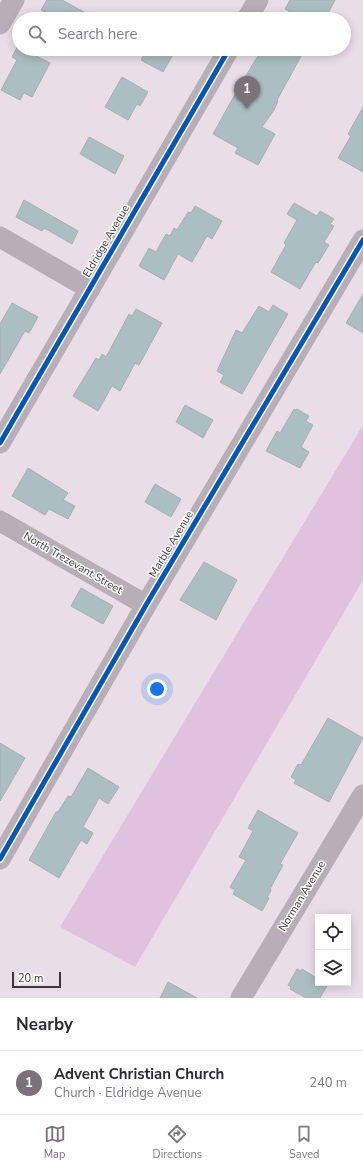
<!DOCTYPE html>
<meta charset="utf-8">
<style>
body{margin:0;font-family:"Nunito Sans",sans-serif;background:#f7f7f7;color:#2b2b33}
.controls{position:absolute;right:12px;bottom:12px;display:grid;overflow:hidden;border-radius:0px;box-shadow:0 2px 10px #0003}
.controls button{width:36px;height:36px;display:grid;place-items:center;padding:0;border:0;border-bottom:1px solid #e1e1e2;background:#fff;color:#2b2b33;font:20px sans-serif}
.scale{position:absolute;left:12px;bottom:10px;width:49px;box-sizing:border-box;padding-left:4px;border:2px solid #3e363d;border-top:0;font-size:11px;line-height:14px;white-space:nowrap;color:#3e363d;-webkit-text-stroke:3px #fff;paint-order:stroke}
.you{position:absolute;left:157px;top:689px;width:14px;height:14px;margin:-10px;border:3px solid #fff;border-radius:50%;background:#1a73e8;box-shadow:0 0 0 6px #1a73e833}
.badge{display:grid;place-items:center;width:26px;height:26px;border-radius:50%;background:#7a7179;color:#fff;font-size:13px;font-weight:700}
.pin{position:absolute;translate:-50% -33px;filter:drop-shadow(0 1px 2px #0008)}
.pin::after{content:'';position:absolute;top:21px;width:14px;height:12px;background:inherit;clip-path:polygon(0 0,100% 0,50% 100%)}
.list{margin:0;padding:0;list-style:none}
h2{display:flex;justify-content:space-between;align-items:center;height:52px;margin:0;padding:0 16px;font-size:17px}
h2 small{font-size:13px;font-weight:400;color:#7c7c81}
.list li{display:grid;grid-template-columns:26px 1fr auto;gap:12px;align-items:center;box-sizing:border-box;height:64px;padding:0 16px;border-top:1px solid #e1e1e2}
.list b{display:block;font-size:15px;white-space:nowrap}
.list p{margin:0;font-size:13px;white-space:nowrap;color:#7c7c81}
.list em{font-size:13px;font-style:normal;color:#7c7c81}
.icon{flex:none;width:22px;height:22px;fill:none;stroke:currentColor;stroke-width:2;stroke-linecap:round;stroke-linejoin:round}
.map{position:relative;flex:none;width:363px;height:998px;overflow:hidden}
.search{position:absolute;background:#fff;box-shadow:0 2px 10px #0003;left:12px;right:12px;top:12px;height:44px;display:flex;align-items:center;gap:10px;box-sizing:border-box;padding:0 14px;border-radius:22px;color:#7c7c81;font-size:15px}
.sheet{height:116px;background:#fff}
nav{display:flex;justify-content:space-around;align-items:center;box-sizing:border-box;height:56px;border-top:1px solid #e1e1e2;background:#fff;font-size:11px;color:#7c7c81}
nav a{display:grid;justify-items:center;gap:2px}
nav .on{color:#7a7179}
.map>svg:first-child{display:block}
.green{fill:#e0c2de}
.building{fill:#abbec2;stroke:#acadb2}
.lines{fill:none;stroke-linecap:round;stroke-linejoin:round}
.minor{stroke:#b8aeb7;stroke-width:21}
.cycleway-casing{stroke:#fff;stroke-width:8}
.cycleway{stroke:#0057b8;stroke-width:5}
.labels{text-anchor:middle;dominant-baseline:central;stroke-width:3;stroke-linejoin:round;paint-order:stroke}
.street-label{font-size:11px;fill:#3e363d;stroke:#fff}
</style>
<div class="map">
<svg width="363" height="998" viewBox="0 0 363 998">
<rect width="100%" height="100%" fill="#e9dee8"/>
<path class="green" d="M 363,425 L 363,580 L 135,967 L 60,927 Z"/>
<path class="building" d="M 47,0 L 62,0 L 97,19 L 57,19 L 41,10 Z
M 290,0 L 335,0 L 325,19 L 284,19 L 289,11 L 285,9 Z
M 18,46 L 19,49 L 23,49 L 50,63 L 32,97 L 24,93 L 20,100 L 1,90 L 17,60 L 12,57 Z
M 147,49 L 166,49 L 174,53 L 163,72 L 141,60 Z
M 262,49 L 305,49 L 277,100 L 278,101 L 274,110 L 262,127 L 275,134 L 258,165 L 235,153 L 238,148 L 213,134 L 238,89 Z
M 122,77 L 148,92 L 140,106 L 137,104 L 128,120 L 105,107 Z
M 363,107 L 363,172 L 338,158 L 351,136 L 348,134 Z
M 89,137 L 124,156 L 115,174 L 80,154 Z
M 24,200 L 78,231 L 72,244 L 44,228 L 42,231 L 16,217 Z
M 294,203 L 317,216 L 320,211 L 334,219 L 330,224 L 334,226 L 324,242 L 329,245 L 318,263 L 316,262 L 300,289 L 271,272 L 286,245 L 284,243 L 297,220 L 287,214 Z
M 195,206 L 222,221 L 212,239 L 207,236 L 192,262 L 178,254 L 164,280 L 139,266 L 149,248 L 156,252 L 166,234 L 170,236 L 174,228 L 177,230 L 188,212 L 191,213 Z
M 363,294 L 363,333 L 346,323 Z
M 12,303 L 38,317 L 29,333 L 25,331 L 0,374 L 0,324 Z
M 273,305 L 288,314 L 242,394 L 220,382 L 224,375 L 217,371 L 236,330 L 242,333 L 259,306 L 269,312 Z
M 136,309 L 162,323 L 139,365 L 135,363 L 120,391 L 112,386 L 98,411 L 73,396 L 96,358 L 99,360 L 102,354 L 106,357 L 129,314 L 132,316 Z
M 185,405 L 213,420 L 203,438 L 176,422 Z
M 294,409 L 296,410 L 297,409 L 309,416 L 306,421 L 313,425 L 301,447 L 309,452 L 300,468 L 266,451 L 277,431 L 280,433 Z
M 28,468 L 68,493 L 63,500 L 75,506 L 68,519 L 49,509 L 45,515 L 12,496 Z
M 155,484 L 181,499 L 171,517 L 145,502 Z
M 204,562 L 237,580 L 216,620 L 180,600 Z
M 81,588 L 113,606 L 103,624 L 71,606 Z
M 328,718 L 363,738 L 329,802 L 294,783 L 296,780 L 291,777 L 298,764 L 301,765 Z
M 0,743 L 25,758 L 0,801 Z
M 88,768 L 119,787 L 108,804 L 99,798 L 83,827 L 93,833 L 87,844 L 81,840 L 59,878 L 29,860 L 56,812 L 58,812 L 68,796 L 71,797 Z
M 258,810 L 298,833 L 280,864 L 283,865 L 270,889 L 271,890 L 267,898 L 269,898 L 262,911 L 233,894 L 235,890 L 230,887 L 246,860 L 239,857 L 253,831 L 248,828 Z
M 297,969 L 301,971 L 302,969 L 318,979 L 318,983 L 328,984 L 320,998 L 306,998 L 290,989 L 291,987 L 288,985 Z
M 168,982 L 197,998 L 160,998 Z"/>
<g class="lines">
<path class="minor" d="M 247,19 L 258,0
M 0,24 L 14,0
M 0,237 L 90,289
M 0,443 L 229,49
M 0,521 L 146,605
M 0,859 L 146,605 L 363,240
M 241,998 L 363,795"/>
<g class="cycleway-casing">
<path id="cycleway" d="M 0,443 L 229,49
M 0,859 L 146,605 L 363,240"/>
</g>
<use href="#cycleway" class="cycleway"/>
</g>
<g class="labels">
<g class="street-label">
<text transform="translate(106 241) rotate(-60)">Eldridge Avenue</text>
<text transform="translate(171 544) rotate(-59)">Marble Avenue</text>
<text transform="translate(73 563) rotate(30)">North Trezevant Street</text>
<text transform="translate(302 896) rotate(-59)">Norman Avenue</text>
</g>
</g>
</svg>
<div class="controls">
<button><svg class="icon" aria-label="locate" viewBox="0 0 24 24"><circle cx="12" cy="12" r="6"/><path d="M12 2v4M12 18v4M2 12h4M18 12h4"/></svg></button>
<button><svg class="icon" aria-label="layers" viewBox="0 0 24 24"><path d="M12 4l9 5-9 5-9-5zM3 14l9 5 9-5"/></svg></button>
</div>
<div class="scale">20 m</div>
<div class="you"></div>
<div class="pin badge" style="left:247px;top:109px">1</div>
<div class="search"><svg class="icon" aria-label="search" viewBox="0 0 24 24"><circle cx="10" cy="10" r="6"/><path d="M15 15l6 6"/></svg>Search here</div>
</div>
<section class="sheet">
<h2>Nearby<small></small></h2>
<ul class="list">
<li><span class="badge">1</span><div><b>Advent Christian Church</b><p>Church · Eldridge Avenue</p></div><em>240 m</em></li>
</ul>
</section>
<nav>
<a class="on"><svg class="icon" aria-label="map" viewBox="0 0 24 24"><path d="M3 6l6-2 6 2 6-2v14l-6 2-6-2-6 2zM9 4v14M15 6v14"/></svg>Map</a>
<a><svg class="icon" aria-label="directions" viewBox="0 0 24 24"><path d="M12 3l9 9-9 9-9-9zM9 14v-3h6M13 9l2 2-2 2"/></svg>Directions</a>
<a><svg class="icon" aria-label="saved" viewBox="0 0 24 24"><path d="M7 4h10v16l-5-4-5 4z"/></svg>Saved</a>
</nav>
